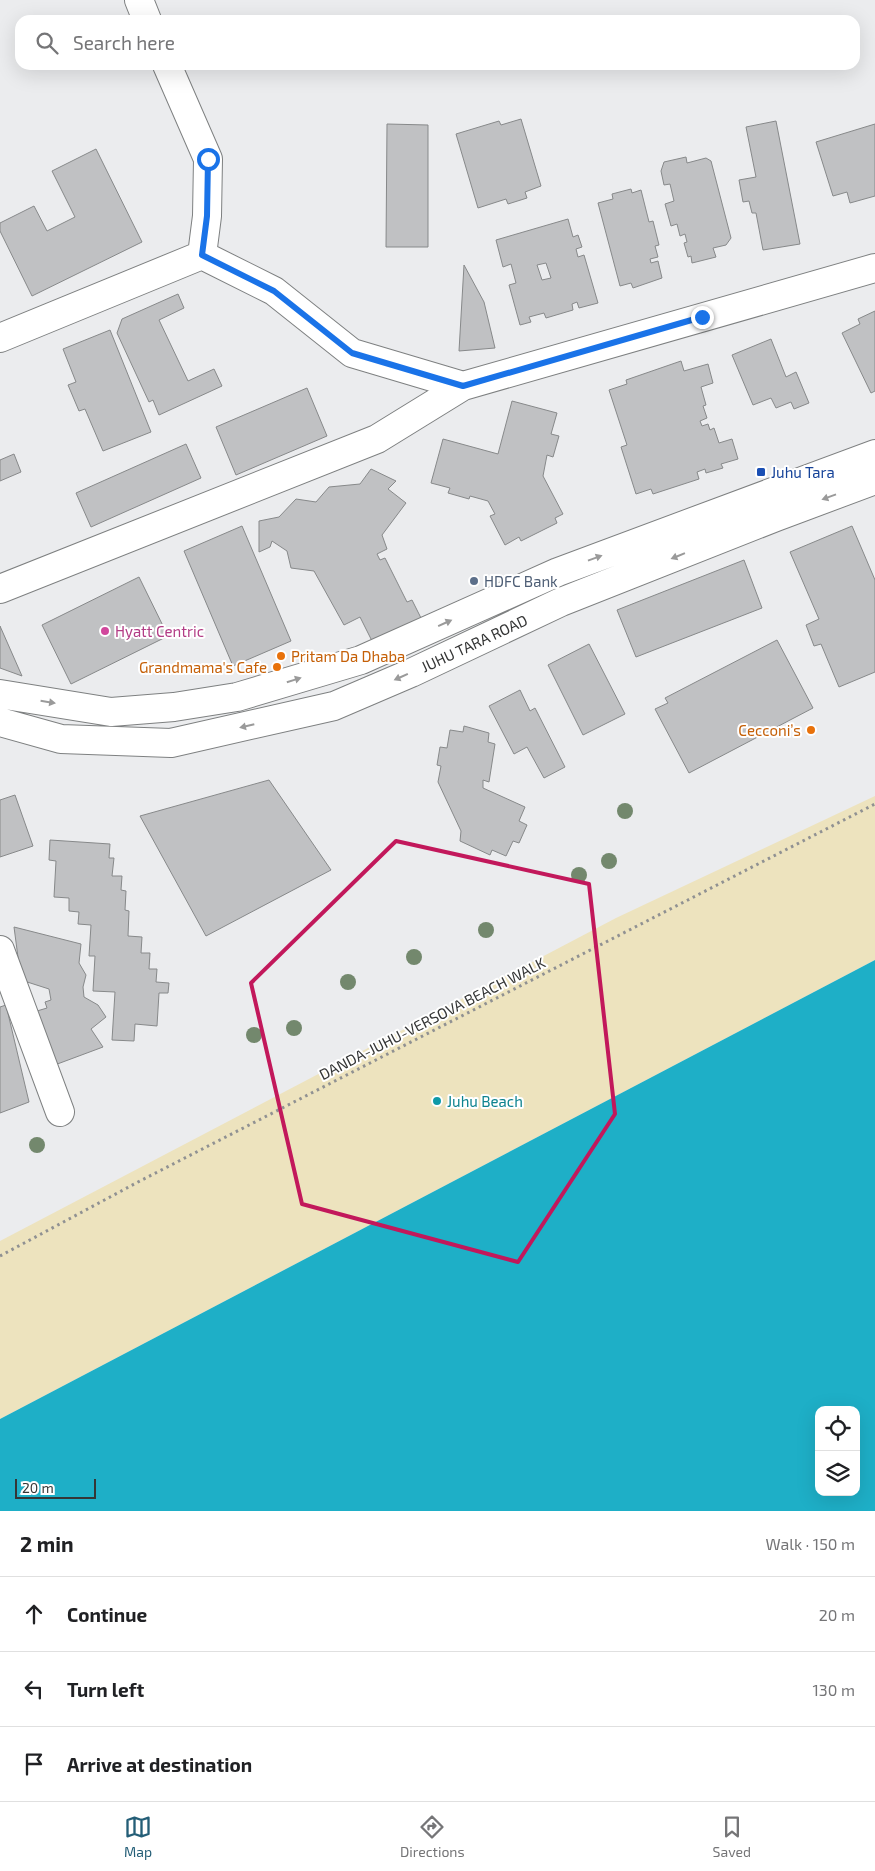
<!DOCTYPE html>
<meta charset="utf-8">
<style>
body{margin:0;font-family:"Exo 2",sans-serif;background:#f6f6f6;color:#202124}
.controls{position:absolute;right:15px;bottom:15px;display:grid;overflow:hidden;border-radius:10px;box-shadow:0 5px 20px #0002}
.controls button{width:45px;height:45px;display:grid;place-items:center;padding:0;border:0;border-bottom:1px solid #e0e0e0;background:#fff;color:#202124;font:25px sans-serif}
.scale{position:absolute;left:15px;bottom:12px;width:81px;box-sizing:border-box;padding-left:5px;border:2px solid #353636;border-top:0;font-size:14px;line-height:18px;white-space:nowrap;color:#353636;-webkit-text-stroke:4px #fff;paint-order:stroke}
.stop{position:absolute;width:15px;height:15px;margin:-11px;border:4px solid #1a73e8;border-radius:50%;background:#fff}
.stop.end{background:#1a73e8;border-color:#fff;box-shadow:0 1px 5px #0008}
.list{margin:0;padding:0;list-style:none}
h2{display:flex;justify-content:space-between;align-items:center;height:65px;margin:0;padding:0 20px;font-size:21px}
h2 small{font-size:16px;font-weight:400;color:#757577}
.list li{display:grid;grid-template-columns:32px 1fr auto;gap:15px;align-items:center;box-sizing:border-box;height:75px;padding:0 20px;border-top:1px solid #e0e0e0}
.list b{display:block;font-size:19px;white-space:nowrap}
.list em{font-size:16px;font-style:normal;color:#757577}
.icon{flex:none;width:28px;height:28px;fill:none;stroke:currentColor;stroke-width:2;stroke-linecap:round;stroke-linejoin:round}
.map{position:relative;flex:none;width:875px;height:1511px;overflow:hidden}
.search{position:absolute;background:#fff;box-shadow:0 5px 20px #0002;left:15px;right:15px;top:15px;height:55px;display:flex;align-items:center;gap:12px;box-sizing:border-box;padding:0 18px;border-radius:15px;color:#757577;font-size:19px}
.sheet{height:290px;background:#fff}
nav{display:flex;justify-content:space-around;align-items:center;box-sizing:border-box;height:70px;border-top:1px solid #e0e0e0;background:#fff;font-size:14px;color:#757577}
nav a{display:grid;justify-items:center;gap:2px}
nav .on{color:#245e77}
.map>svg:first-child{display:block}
.sand{fill:#ede3be}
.water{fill:#1eafc7;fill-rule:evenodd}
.building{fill:#c0c1c3;stroke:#87898a;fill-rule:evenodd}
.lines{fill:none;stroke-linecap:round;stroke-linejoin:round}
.minor-casing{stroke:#7e8081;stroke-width:30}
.secondary-casing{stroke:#7e8081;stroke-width:30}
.path{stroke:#909192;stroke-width:3;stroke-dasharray:2.5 4;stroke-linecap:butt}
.minor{stroke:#fff;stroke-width:28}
.secondary{stroke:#fff;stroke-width:28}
.tree{fill:#73886d}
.oneway{fill:#9a9a9a}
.route{stroke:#1a73e8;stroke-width:6}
.marked{fill:none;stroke:#c2185b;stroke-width:4;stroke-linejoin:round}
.transit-dot{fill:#1a4fb4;stroke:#fff;stroke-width:2}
.service-dot{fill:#5c6f8a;stroke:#fff;stroke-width:2}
.hotel-dot{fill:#d1479c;stroke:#fff;stroke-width:2}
.food-dot{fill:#e8710a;stroke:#fff;stroke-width:2}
.culture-dot{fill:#0f9aa8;stroke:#fff;stroke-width:2}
.labels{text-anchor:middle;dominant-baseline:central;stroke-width:4;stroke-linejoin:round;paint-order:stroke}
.transit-label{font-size:15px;fill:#164399;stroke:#fff;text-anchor:start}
.service-label{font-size:15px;fill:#4e5e75;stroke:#fff;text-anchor:start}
.hotel-label{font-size:15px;fill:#b23c85;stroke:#fff;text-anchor:start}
.street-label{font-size:15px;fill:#353636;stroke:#fff}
.food-label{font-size:15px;fill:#c56008;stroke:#fff;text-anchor:end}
.culture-label{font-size:15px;fill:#0d838f;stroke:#fff;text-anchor:start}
</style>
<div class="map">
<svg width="875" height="1511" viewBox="0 0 875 1511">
<rect width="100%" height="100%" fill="#ebecee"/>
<path class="sand" d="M 875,796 L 875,960 L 0,1419 L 0,1241 L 616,918 Z"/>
<path class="water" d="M 875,960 L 875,1511 L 0,1511 L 0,1419 ZM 819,1410 L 856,1410 L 856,1492 L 819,1492 Z"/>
<path class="building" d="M 521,119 L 541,186 L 525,192 L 527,198 L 508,204 L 506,199 L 478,208 L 456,134 L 499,121 L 501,125 Z
M 776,121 L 800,244 L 763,250 L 756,213 L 752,213 L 749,201 L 743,202 L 739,180 L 756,177 L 746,127 Z
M 387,124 L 428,125 L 428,247 L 386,247 Z
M 875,124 L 875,196 L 850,203 L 847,192 L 833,196 L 816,142 Z
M 96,149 L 142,242 L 32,296 L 0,231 L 0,223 L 34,206 L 47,231 L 75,217 L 52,171 Z
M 686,157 L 687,163 L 706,158 L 711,161 L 731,238 L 726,245 L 713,248 L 716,257 L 692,263 L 691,256 L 688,257 L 684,243 L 687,242 L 685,234 L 680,236 L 677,224 L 671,226 L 665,204 L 674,201 L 670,184 L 664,185 L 661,171 L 664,162 Z
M 631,189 L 632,193 L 641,190 L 649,222 L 653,221 L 659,245 L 655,246 L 658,257 L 650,259 L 651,263 L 658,261 L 662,278 L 633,288 L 631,283 L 620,286 L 598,203 L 613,199 L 612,194 Z
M 568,219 L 573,237 L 578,235 L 582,247 L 576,249 L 578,257 L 584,255 L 598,303 L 579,308 L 577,302 L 572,304 L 573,310 L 546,318 L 544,313 L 529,317 L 531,322 L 520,325 L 509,285 L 516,283 L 511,264 L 503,267 L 496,240 ZM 546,263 L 551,278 L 542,280 L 537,265 Z
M 464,265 L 484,302 L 495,348 L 459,351 Z
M 178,294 L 184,308 L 159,320 L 188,381 L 214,369 L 222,386 L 159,415 L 153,400 L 149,402 L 117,333 L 122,319 Z
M 875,311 L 875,391 L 871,393 L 842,333 L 860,324 L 858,319 Z
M 110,330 L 151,432 L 103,451 L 85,409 L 79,411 L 68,385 L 76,382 L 63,349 Z
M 771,339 L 786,377 L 796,372 L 809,403 L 794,409 L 791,402 L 776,408 L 771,398 L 753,405 L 732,355 Z
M 681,361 L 684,371 L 708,364 L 713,383 L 701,387 L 706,405 L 703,406 L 707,418 L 700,421 L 702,426 L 708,424 L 710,430 L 714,428 L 719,443 L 732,439 L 738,459 L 721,464 L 723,468 L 706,473 L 705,469 L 697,472 L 699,479 L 653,494 L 651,489 L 636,494 L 621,447 L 627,445 L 609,390 L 627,384 L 626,380 Z
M 307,388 L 327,436 L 236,475 L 216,427 Z
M 512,401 L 557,413 L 551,434 L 559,436 L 553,457 L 547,455 L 543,476 L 563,514 L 555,518 L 557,523 L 521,541 L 519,537 L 505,545 L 490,516 L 495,514 L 488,501 L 470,496 L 469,499 L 448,493 L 450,488 L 431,483 L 443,439 L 498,454 Z
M 186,444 L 201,478 L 91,527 L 76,493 Z
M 14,454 L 21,472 L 0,481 L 0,460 Z
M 371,469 L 396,481 L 388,489 L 406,503 L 382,535 L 387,549 L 377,554 L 380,560 L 385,558 L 407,602 L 412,600 L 423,622 L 375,647 L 360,617 L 344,625 L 314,571 L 291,568 L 287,551 L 272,541 L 270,547 L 259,552 L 259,521 L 279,517 L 296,499 L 316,502 L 329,487 L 360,484 Z
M 242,526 L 291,641 L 233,666 L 184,551 Z
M 852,526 L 875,580 L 875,672 L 839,687 L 821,644 L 814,646 L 806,625 L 819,619 L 790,552 Z
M 744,560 L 762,608 L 636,657 L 617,610 Z
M 139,577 L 168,636 L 71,684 L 42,625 Z
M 0,626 L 22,676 L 0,668 Z
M 777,640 L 813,708 L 689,773 L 655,709 L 668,703 L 665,698 Z
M 589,644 L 625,714 L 583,735 L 548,665 Z
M 520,690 L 530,711 L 535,708 L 565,767 L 544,778 L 527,747 L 514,754 L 489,706 Z
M 464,726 L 489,733 L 488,742 L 495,744 L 489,782 L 483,780 L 483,788 L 525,807 L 519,821 L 527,825 L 519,843 L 513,841 L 506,856 L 492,850 L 490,855 L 460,841 L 461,831 L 438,782 L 441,766 L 437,765 L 440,747 L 447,748 L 450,730 L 463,732 Z
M 269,780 L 331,870 L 206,936 L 140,816 Z
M 15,795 L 33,846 L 0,857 L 0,800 Z
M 50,840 L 110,844 L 109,858 L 114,858 L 112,876 L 122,876 L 121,890 L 126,891 L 125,910 L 129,911 L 128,936 L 142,937 L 141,953 L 150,953 L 149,969 L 157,969 L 156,982 L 169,983 L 168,993 L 159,993 L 157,1026 L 135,1024 L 134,1041 L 112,1040 L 115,992 L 93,991 L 95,956 L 89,956 L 91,925 L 78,924 L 79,912 L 69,911 L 69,898 L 54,897 L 56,861 L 49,860 Z
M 14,927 L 81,944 L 79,963 L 86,975 L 83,987 L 84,997 L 98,1005 L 106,1017 L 91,1029 L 103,1047 L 52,1066 L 37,1011 L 47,1008 L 45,1002 L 51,1000 L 49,989 L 21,980 Z
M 6,1005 L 29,1102 L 0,1113 L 0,1007 Z"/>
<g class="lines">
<g class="minor-casing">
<path id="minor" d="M 139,0 L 147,20
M 167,65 L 208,159 L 207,216 L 202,255
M 0,338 L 202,255 L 274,291 L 352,353 L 463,386 L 875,268
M 0,589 L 377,439 L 463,386
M 0,950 L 60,1112"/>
</g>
<g class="secondary-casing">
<path id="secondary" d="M 0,694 L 111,712 L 174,707 L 237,697 L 361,660 L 558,572 L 875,454
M 0,722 L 61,739 L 171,743 L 334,706 L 411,673 L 561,602 L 776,517 L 875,480"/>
</g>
<path class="path" d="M 0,1256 L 138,1182 L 875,804"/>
<use href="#minor" class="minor"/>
<use href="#secondary" class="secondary"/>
</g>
<g class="tree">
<circle cx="625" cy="811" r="8"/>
<circle cx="609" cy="861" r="8"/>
<circle cx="579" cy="875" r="8"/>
<circle cx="486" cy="930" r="8"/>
<circle cx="414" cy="957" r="8"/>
<circle cx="348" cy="982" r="8"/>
<circle cx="294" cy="1028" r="8"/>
<circle cx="254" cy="1035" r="8"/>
<circle cx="37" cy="1145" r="8"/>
</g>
<defs><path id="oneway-solid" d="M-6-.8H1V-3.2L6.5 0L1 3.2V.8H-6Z" transform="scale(1.25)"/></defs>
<g class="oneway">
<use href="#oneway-solid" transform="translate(829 497) rotate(160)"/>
<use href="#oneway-solid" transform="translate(678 556) rotate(158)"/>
<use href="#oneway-solid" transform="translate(595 558) rotate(-20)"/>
<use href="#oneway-solid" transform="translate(445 623) rotate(-24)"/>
<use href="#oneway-solid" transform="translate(401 677) rotate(156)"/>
<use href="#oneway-solid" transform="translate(294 680) rotate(-17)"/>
<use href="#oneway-solid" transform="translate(48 702) rotate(9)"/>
<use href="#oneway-solid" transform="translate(247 726) rotate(167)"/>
</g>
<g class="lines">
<path class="route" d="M 208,159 L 207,216 L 202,255 L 274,291 L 352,353 L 463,386 L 702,317"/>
</g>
<path class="marked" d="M 396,841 L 589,884 L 615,1114 L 518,1262 L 302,1204 L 251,983 Z"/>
<rect class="transit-dot" x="756" y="467" width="10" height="10" rx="2.5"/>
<circle class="service-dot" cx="474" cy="581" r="5"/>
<circle class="hotel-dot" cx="105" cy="631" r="5"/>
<g class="food-dot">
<circle cx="281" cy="656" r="5"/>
<circle cx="277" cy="667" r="5"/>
<circle cx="811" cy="730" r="5"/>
</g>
<circle class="culture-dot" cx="437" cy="1101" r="5"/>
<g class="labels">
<g class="transit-label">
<text x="771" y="472">Juhu Tara</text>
</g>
<g class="service-label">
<text x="484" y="581">HDFC Bank</text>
</g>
<g class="hotel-label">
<text x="115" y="631">Hyatt Centric</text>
</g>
<g class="street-label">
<text transform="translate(474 643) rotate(-25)">JUHU TARA ROAD</text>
<text transform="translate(432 1018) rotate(-27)">DANDA-JUHU-VERSOVA BEACH WALK</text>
</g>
<g class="food-label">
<text x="291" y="656" text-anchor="start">Pritam Da Dhaba</text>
<text x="267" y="667">Grandmama's Cafe</text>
<text x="801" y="730">Cecconi’s</text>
</g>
<g class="culture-label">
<text x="447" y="1101">Juhu Beach</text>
</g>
</g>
</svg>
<div class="controls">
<button><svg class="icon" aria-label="locate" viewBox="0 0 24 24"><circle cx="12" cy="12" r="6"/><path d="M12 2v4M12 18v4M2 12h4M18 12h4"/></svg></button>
<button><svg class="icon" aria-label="layers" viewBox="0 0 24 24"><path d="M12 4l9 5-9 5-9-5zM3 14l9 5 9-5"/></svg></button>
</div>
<div class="scale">20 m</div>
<div class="stop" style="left:208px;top:159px"></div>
<div class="stop end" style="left:702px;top:317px"></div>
<div class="search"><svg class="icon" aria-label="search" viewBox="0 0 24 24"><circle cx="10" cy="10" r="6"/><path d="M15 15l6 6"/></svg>Search here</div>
</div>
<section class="sheet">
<h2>2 min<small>Walk · 150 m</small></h2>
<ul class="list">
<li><svg class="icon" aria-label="ahead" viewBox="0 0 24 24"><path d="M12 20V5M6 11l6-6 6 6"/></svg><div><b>Continue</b></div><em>20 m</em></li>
<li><svg class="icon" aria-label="left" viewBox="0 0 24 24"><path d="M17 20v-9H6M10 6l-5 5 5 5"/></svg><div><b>Turn left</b></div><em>130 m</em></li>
<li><svg class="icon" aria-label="arrive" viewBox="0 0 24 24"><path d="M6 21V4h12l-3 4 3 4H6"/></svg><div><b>Arrive at destination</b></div></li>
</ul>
</section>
<nav>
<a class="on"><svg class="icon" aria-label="map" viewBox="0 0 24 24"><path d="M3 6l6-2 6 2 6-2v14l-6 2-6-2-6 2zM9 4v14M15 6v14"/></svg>Map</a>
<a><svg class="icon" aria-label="directions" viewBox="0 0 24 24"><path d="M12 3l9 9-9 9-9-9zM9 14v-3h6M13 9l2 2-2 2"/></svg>Directions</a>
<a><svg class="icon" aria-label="saved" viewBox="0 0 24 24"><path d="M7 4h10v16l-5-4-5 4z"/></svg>Saved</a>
</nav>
